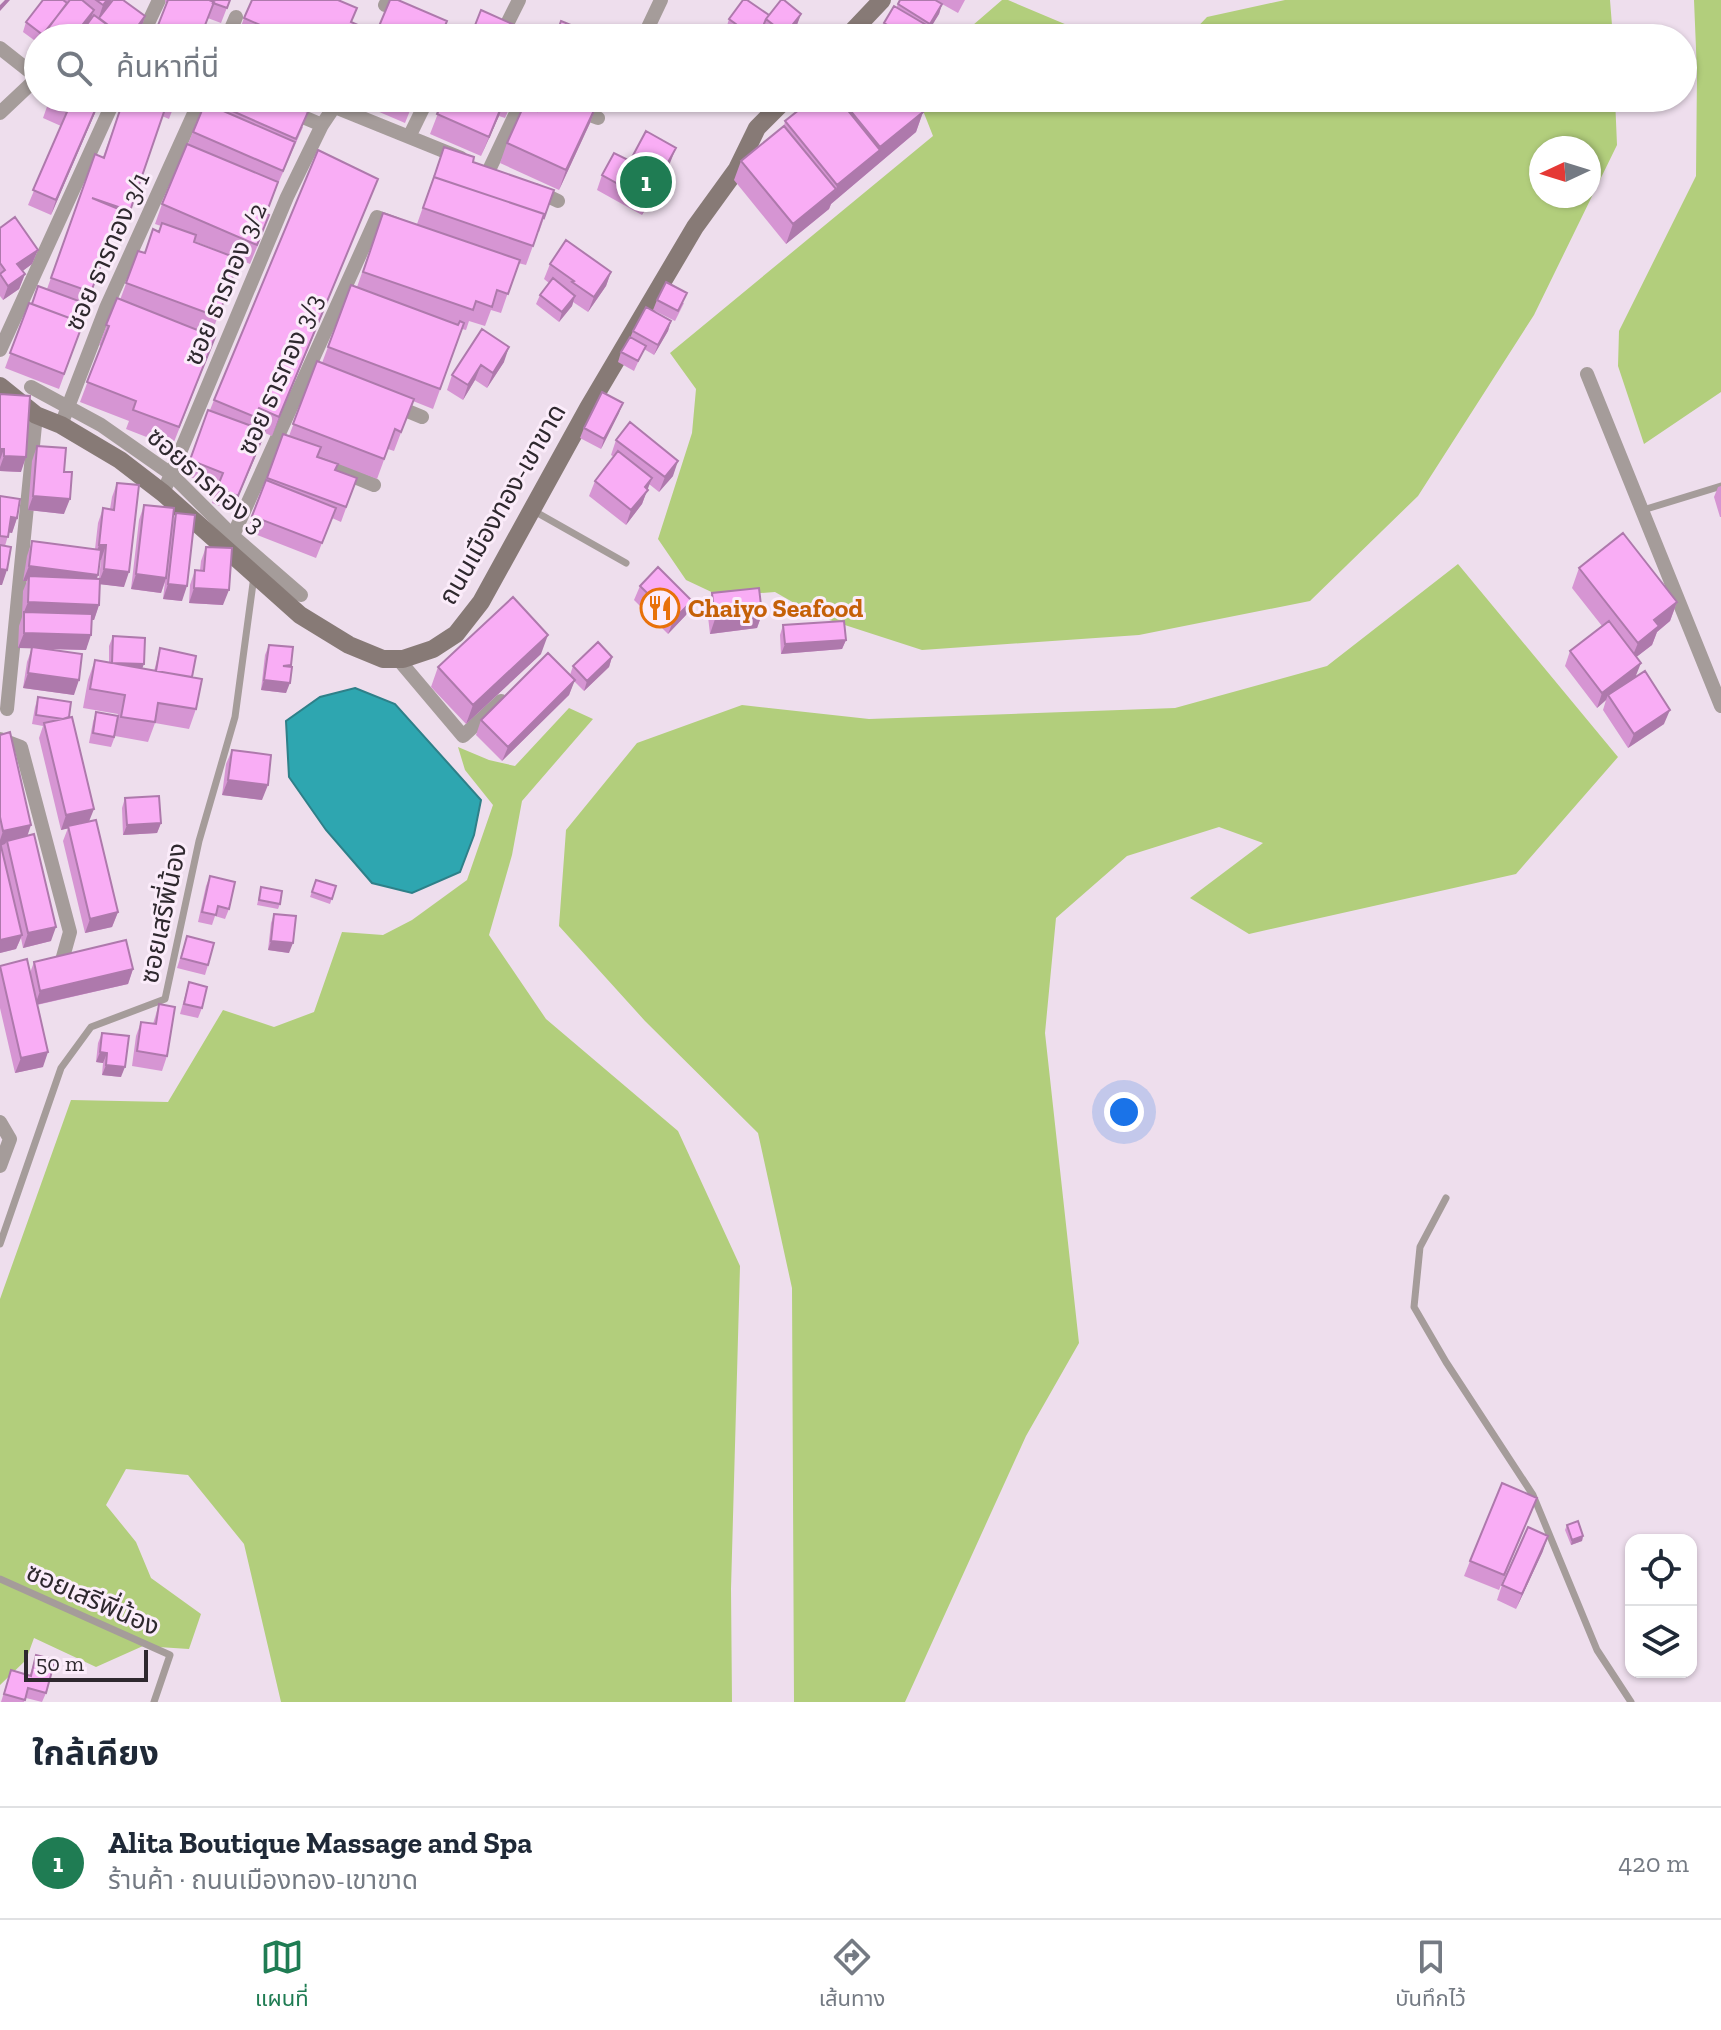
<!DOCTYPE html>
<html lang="th">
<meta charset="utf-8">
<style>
body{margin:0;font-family:"Zilla Slab","Noto Sans Thai",serif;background:#f6f6f7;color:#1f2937}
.controls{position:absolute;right:24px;bottom:24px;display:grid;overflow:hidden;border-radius:16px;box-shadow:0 2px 6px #0004}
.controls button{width:72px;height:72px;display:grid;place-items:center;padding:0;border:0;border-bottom:2px solid #e0e1e3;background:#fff;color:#1f2937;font:40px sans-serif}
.compass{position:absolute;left:1529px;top:136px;width:72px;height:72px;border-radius:50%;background:#fff;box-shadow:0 2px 6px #0004;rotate:266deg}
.scale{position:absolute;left:24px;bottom:20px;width:124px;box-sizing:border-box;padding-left:8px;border:4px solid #2e282e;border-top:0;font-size:22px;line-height:28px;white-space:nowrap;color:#2e282e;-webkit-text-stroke:6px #fbecfa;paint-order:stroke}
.you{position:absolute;left:1124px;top:1112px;width:28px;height:28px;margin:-20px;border:6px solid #fff;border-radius:50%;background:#1a73e8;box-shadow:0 0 0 12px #1a73e833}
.badge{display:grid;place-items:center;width:52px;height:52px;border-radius:50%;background:#1f7c53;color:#fff;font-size:26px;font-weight:700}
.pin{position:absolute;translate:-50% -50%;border:4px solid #fff;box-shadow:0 2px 8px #0006}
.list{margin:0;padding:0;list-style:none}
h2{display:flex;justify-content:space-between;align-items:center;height:104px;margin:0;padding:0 32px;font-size:34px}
h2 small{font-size:26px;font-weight:400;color:#747a83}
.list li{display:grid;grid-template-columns:52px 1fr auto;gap:24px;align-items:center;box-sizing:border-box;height:112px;padding:0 32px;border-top:2px solid #e0e1e3}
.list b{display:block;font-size:30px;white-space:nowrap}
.list p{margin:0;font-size:26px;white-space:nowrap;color:#747a83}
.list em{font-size:26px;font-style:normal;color:#747a83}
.icon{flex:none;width:44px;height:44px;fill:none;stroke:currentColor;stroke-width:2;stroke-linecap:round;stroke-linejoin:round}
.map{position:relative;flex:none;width:1721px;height:1702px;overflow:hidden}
.search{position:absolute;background:#fff;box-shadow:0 2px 6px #0004;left:24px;right:24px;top:24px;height:88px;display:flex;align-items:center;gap:20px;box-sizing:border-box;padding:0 28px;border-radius:44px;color:#747a83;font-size:30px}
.sheet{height:216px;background:#fff}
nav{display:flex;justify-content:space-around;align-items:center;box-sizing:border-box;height:112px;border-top:2px solid #e0e1e3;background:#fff;font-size:22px;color:#747a83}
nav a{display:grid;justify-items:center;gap:4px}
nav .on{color:#1f7c53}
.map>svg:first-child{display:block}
.green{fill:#b2ce7c;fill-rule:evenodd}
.water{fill:#2ea6b0;stroke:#2e8089;stroke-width:2}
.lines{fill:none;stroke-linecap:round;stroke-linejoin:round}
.lane{stroke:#a59c9a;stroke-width:7}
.street{stroke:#a59c9a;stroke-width:14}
.secondary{stroke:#877a76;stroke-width:18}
.wall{fill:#d695d3;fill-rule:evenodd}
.shaded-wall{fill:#ae79ac}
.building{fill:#f9adf5;stroke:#ae79ac;stroke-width:2}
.labels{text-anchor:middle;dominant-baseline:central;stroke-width:6;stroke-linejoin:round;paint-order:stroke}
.street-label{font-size:26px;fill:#2e282e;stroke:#fbecfa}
.food-label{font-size:26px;font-weight:bold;fill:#c56008;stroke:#fbecfa;text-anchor:start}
</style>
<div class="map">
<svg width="1721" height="1702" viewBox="0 0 1721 1702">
<rect width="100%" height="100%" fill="#eedeed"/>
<path class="green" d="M 1002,0 L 1008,0 L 1098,38 L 958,38 Z
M 1285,0 L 1610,0 L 1613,38 L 1187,38 L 1207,17 Z
M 1694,0 L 1721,0 L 1721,392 L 1644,444 L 1618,366 L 1619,331 L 1696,176 L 1697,73 Z
M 918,98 L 1615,98 L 1617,145 L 1534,315 L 1418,496 L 1310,601 L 1139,635 L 922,650 L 817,616 L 775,592 L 720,596 L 686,580 L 658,539 L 692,433 L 696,389 L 670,353 L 933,136 ZM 1541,148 L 1589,148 L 1589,196 L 1541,196 Z
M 1458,564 L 1618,757 L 1516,874 L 1249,934 L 1190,898 L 1263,843 L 1219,827 L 1127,856 L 1056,918 L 1045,1033 L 1079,1343 L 1026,1436 L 905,1702 L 794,1702 L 792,1288 L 758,1133 L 645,1021 L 559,926 L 566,830 L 637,743 L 742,705 L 869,719 L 1175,708 L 1327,666 Z
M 569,708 L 593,719 L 522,801 L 512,855 L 489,935 L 546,1019 L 678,1131 L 740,1266 L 731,1589 L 732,1702 L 281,1702 L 244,1544 L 188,1475 L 126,1469 L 106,1505 L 136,1542 L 151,1578 L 201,1614 L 189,1649 L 143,1646 L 96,1667 L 34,1638 L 26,1660 L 0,1685 L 0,1299 L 71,1100 L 168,1102 L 223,1010 L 274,1027 L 314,1012 L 342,932 L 383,935 L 412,920 L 467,880 L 493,805 L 465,770 L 458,747 L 489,760 L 515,766 Z"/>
<path class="water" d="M 355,688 L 395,704 L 481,800 L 474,835 L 460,872 L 412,893 L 372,883 L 326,830 L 289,777 L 286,721 L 320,697 Z"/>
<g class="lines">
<path class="lane" d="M 1643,510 L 1721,486
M 534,511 L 626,563
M 1446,1198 L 1420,1247 L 1414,1307 L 1446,1362 L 1533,1495 L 1597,1650 L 1631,1702
M 0,1244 L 61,1068 L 91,1027 L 165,999 L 199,841 L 235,717 L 254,576
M 0,1579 L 170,1655 L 154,1702"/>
<path class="street" d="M 385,5 L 388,0
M 508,22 L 519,0
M 141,38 L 159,0
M 227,38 L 236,17
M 367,38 L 368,36
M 643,38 L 661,0
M 0,48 L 38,78
M 258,98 L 322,125
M 544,98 L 598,118
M 335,107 L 461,158
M 0,113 L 37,78
M 409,137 L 428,98
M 489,170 L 523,98
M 535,190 L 558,201
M 0,350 L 115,98
M 1587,374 L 1721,706
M 31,387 L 101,425 L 171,474 L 233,536 L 301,595
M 393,405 L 422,417
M 61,425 L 106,308 L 201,98
M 319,462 L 374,485
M 163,493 L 287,197 L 322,125 L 340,98
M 226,551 L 377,217 L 396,224
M 398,659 L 463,736 L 501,701
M 7,709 L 36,415
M 0,739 L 21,747 L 70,932 L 61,964 L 52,966
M 0,1122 L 10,1139 L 0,1166"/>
<path class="secondary" d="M 846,38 L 882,0
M 0,386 L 36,415 L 61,425 L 120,460 L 163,493 L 300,615 L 349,645 L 383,659 L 403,659 L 433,649 L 456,634 L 481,602 L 588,408 L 695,227 L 737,169 L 757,128 L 787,98"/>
</g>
<path class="wall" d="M 43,0 L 107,0 L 145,16 L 142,26 L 133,38 L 38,38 L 38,58 L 34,54 L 38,43 L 23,32 L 26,22 Z
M 165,0 L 230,0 L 221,23 L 165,2 Z
M 900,0 L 965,0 L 958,13 L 942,4 L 939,14 L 923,38 L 890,38 L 881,33 L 884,23 L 896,8 Z
M 801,14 L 792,38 L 738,38 L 726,29 L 729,19 L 769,15 Z
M 244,18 L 351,22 L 353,38 L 237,38 Z
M 50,98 L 86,101 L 88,99 L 86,98 L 100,98 L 95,113 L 51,215 L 28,205 L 61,126 L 43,118 Z
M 122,98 L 177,98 L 169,119 L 162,116 L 122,230 L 114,227 L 80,322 L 83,323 L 59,389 L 5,368 L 29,303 L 32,304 L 47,289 L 95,154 L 103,157 L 123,101 L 121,101 Z
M 206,98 L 303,127 L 277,186 L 266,214 L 262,235 L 250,264 L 239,259 L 211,335 L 208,356 L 172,447 L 126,429 L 129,421 L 80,402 L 101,346 L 99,345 L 117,298 L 120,300 L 138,251 L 145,253 L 159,232 L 161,226 L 155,224 L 162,204 L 188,144 ZM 194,241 L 222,252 L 194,242 Z
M 285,98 L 322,98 L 316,111 Z
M 350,98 L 415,98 L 405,123 L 349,99 Z
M 444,98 L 514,98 L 505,118 L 499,116 L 481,156 L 430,134 Z
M 543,98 L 616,98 L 610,111 L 596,106 L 590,123 L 559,190 L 500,163 L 507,143 L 537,111 Z
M 814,98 L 911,98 L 923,112 L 916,132 L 831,204 L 829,209 L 786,244 L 734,180 L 741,161 L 784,126 L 785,121 Z
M 444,147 L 473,162 L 554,190 L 539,232 L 538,232 L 526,265 L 518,263 L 501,313 L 491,310 L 485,326 L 469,321 L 466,330 L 462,329 L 433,409 L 413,401 L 394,451 L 388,449 L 377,479 L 318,456 L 335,470 L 357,478 L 341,522 L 332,518 L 316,558 L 247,531 L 283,434 L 289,436 L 317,361 L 322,363 L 351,285 L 357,287 L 383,213 L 417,224 Z
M 630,161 L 670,163 L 642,215 L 597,190 L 602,175 Z
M 378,179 L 272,436 L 265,433 L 232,511 L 212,503 L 218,487 L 184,475 L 208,410 L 210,410 L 214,400 Z
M 0,228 L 38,250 L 32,264 L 22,271 L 25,274 L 19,289 L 3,300 L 0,296 Z
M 550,264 L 611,272 L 606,286 L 588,312 L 573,302 L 572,306 L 559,322 L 536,304 L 540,295 L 549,283 L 544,279 Z
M 657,300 L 684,303 L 675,321 L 653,310 Z
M 671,321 L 668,331 L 654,355 L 644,349 L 634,371 L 618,362 L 621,352 L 630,338 L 633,331 Z
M 482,329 L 504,362 L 487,388 L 475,380 L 463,400 L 447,390 L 452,375 Z
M 0,394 L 21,472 L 0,471 Z
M 619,413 L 601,449 L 580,438 L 584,428 Z
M 616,440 L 673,476 L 659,492 L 649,484 L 642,504 L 626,525 L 589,496 L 595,481 L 614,457 L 611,455 Z
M 37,446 L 64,472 L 64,514 L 28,510 L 32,461 Z
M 117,483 L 124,587 L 100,584 L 99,605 L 94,620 L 92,620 L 86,650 L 45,649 L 74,695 L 23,688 L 27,662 L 32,648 L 18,648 L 19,626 L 22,617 L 23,591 L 27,581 L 23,581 L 27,556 L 32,541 L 95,549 L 98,523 L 103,508 L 110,509 L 112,497 ZM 100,560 L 101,560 L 99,579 L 97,579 Z
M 1721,486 L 1721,517 L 1720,517 L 1714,497 L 1718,487 Z
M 0,496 L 17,518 L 12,533 L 9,532 L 5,546 L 2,585 L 0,585 Z
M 144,505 L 172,523 L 176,513 L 182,601 L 163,599 L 165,582 L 161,593 L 131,589 L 139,520 Z
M 206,547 L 223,605 L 189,603 L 190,585 L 195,570 L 200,570 L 201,561 Z
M 1579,568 L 1677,602 L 1670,621 L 1657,632 L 1652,645 L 1636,657 L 1636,677 L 1664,724 L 1628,748 L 1603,710 L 1606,700 L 1597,708 L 1565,666 L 1570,651 L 1602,626 L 1572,588 Z
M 640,586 L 692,601 L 686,615 L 668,634 L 634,600 Z
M 712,593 L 762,614 L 757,628 L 710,634 L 707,608 Z
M 783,625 L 846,640 L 842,649 L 781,654 L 780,635 Z
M 113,636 L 142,668 L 154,671 L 160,648 L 192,677 L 196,709 L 189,729 L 155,723 L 148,742 L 115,736 L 111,747 L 89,743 L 93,722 L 96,712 L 117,716 L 118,714 L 83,708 L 88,680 L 95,660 L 109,662 L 109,646 Z
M 269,645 L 291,667 L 286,693 L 261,690 L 265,655 Z
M 541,654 L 466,724 L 431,687 L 438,667 Z
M 612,657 L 609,667 L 584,691 L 574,681 L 569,695 L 502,761 L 476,735 L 481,720 L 570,675 L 573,666 Z
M 38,697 L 69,717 L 89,822 L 118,912 L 112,927 L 85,933 L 63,841 L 68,828 L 61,830 L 39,738 L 43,726 L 32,724 L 35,707 Z
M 0,735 L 27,836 L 51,941 L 23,948 L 21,938 L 16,949 L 0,953 Z
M 232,750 L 262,800 L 222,795 L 226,764 Z
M 125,798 L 161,823 L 157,833 L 123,835 L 122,808 Z
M 210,876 L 229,909 L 225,919 L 215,916 L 212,925 L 198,922 L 206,886 Z
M 316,880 L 336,886 L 330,904 L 310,897 Z
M 261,887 L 280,904 L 278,909 L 257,905 Z
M 274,914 L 289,953 L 268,950 L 271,923 Z
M 187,936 L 208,965 L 205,975 L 177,968 Z
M 34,962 L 133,969 L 128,984 L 37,1005 L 43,1067 L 15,1073 L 0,1008 L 0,966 L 30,973 Z
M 189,982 L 202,1008 L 198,1018 L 180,1014 Z
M 159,1004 L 167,1056 L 162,1071 L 132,1066 L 136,1036 L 141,1022 L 153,1024 Z
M 102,1033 L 121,1077 L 102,1075 L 103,1063 L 96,1062 L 98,1043 Z
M 1537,1498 L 1499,1590 L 1464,1576 L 1470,1561 Z
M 1567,1525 L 1583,1536 L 1582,1541 L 1571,1545 L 1565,1530 Z
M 1543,1551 L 1516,1609 L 1497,1600 L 1502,1585 Z
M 36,1655 L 46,1693 L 42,1702 L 26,1698 L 24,1702 L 1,1702 L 11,1670 L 30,1675 Z"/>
<path class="shaded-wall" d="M 5,0 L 10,0 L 0,11 L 0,5 Z
M 107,0 L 112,0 L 98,20 L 103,5 Z
M 942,4 L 939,14 L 927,34 L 930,24 Z
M 94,10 L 89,24 L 78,38 L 72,38 Z
M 801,14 L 792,38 L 784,38 L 785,34 Z
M 145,16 L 142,26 L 133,38 L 129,38 Z
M 505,98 L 499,116 L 481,156 L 489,137 Z
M 100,99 L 95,113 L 51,215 L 56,200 Z
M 597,104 L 590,123 L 559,190 L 566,170 Z
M 923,112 L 916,132 L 831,204 L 829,209 L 786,244 L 793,224 L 836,190 L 837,185 L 879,151 L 880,147 Z
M 676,148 L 670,163 L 642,215 L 647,200 Z
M 378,179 L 370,198 L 272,436 L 279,417 Z
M 38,250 L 32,264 L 12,279 L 17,264 Z
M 611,272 L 606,286 L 588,312 L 594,297 Z
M 25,274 L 19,289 L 3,300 L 8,286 Z
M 575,296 L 572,306 L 559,322 L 562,312 Z
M 671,321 L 668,331 L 654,355 L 658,345 Z
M 509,347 L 504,362 L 487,388 L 493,373 Z
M 481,365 L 475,380 L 463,400 L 468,385 Z
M 623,403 L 619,413 L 601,449 L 604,439 Z
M 265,431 L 260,446 L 232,511 L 238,496 Z
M 0,449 L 4,449 L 0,460 Z
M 4,456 L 26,457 L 21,472 L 0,471 L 0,467 Z
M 678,461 L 673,476 L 659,492 L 665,477 Z
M 652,478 L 642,504 L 626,525 L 631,510 L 645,487 Z
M 33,496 L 70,499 L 64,514 L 28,510 Z
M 11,517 L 17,518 L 12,533 L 6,532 Z
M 99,545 L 106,545 L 101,560 L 94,560 Z
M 29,566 L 98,575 L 93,589 L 29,576 L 27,581 L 23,581 Z
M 0,569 L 7,570 L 2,585 L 0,585 Z
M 104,569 L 129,572 L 124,587 L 98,584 Z
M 136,574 L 166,578 L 161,593 L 131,589 Z
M 168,584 L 187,586 L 182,601 L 163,599 Z
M 194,588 L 229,590 L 223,605 L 189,603 Z
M 692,601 L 686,615 L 668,634 L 674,619 Z
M 28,602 L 99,605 L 94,620 L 24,617 L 24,612 Z
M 1677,602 L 1670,621 L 1657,632 L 1652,645 L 1630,662 L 1638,643 L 1654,620 Z
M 762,614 L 757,628 L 710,634 L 715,619 Z
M 24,633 L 91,635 L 86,650 L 18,648 Z
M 548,635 L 541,654 L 466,724 L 473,705 Z
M 846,640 L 842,649 L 781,654 L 785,644 Z
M 612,657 L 609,667 L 584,691 L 587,681 Z
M 112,663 L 144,664 L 140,674 Z
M 1641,663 L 1635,678 L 1608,695 L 1606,700 L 1597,708 L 1602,693 Z
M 28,673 L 79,680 L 74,695 L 23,688 Z
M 264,680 L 290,683 L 286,693 L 261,690 Z
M 575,680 L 569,695 L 502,761 L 508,747 Z
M 1670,710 L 1664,724 L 1628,748 L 1634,734 Z
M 228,780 L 268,785 L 262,800 L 222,795 Z
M 94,809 L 88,824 L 61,830 L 66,815 Z
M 161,823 L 157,833 L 123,835 L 127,825 Z
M 31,825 L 26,840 L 7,841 L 5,844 L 0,846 L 0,840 L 3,831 Z
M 118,912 L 112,927 L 85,933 L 90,919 Z
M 56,927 L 51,941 L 23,948 L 28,933 Z
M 22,935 L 16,949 L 0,953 L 0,940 Z
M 271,941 L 293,943 L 289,953 L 268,950 Z
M 133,969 L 128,984 L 35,1005 L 40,991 Z
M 48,1052 L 43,1067 L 15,1073 L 21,1058 Z
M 100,1052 L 107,1053 L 103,1063 L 96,1062 Z
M 106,1065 L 125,1067 L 121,1077 L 102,1075 Z
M 1548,1536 L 1543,1551 L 1516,1609 L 1522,1594 Z
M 1583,1536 L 1582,1541 L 1571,1545 L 1572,1540 Z"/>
<path class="building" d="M 43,0 L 63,0 L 67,3 L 43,35 L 26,22 Z
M 70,0 L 82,0 L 94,10 L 72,38 L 40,38 Z
M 96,0 L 107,0 L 103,5 Z
M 113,0 L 123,0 L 145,16 L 129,38 L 125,38 L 99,18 Z
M 168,0 L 209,0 L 214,2 L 200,38 L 153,38 Z
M 209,0 L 230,0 L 227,8 L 213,3 L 214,2 Z
M 252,0 L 338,0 L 357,8 L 351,22 L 358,25 L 353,38 L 290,38 L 244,18 Z
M 390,0 L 398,0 L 447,21 L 440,38 L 374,38 Z
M 743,0 L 747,0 L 769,15 L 766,19 L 758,38 L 755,38 L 729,19 Z
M 781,0 L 784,0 L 801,14 L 785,34 L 766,19 Z
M 900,0 L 935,0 L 942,4 L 930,24 L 898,4 Z
M 894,6 L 928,26 L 921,38 L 910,38 L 884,23 Z
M 481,10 L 539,36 L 538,38 L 470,38 Z
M 94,15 L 125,38 L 77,38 Z
M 561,21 L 602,38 L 555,38 Z
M 874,28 L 883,38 L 863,38 Z
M 242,30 L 261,38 L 239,38 Z
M 626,31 L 642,38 L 624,38 Z
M 50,98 L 78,98 L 86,101 L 88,98 L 100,99 L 56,200 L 33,190 L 67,112 L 48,103 Z
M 124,98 L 153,98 L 167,103 L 130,211 L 92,198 L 121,210 L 91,292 L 51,278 L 95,154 L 104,158 Z
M 206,98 L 276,98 L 308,112 L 296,139 L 205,99 Z
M 398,98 L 414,98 L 412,104 Z
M 444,98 L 505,98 L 489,137 L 437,114 Z
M 543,98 L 584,98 L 597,104 L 566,170 L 507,143 L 524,105 L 537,111 Z
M 814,98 L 838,98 L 880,150 L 837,185 L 785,121 Z
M 840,98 L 911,98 L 923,112 L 880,147 Z
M 205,103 L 295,142 L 283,171 L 193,132 Z
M 784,126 L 836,189 L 793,224 L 741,161 Z
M 646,131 L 676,148 L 647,200 L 602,175 L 614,153 L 630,161 Z
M 187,144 L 278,182 L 266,214 L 269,215 L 257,245 L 162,204 Z
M 444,147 L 474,157 L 473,162 L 554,190 L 544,218 L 543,217 L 544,214 L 434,177 Z
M 318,150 L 378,179 L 279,417 L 259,408 L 255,417 L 214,400 Z
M 434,177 L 544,214 L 533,246 L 423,208 Z
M 383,213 L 520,260 L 508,294 L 497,290 L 492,307 L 476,301 L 473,310 L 363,272 Z
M 15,217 L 38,250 L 17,264 L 25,274 L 8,286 L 0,274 L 5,270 L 0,263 L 0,228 Z
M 162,223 L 196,235 L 194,242 L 239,259 L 218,317 L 126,283 L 138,251 L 145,253 L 153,229 L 159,232 Z
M 566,240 L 611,272 L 594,297 L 572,282 L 574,281 L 550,264 Z
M 553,278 L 575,296 L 562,312 L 540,295 Z
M 666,282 L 687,293 L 678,311 L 657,300 Z
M 351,285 L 458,325 L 460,321 L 464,323 L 440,389 L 328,347 Z
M 38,286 L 87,304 L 80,322 L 32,304 Z
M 117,298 L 215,337 L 179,427 L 133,410 L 136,401 L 87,382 L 109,326 L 106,325 Z
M 29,303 L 83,323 L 64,374 L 10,353 Z
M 646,307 L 671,321 L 658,345 L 633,331 Z
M 482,329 L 509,347 L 493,373 L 481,365 L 468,385 L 452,375 Z
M 630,337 L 646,346 L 638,361 L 621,352 Z
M 317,361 L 414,399 L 401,432 L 395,429 L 384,459 L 293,424 Z
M 602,392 L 623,403 L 604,439 L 584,428 Z
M 0,394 L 30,396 L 26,457 L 4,456 L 4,449 L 0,449 Z
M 208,410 L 265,431 L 238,496 L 217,488 L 223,473 L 190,460 Z
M 630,422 L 678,461 L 665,477 L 616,440 Z
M 283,434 L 321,447 L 317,457 L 338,464 L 335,470 L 357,478 L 346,507 L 267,478 Z
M 37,446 L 66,448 L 64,472 L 72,472 L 70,499 L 33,496 Z
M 618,451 L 652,478 L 645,487 L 648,490 L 631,510 L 595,481 Z
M 266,480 L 336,508 L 322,543 L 252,516 Z
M 117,483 L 139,485 L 129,572 L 104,569 L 106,545 L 99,545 L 103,508 L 114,510 Z
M 0,496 L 20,499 L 17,518 L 11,517 L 8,537 L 0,536 Z
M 144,505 L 174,508 L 166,578 L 136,574 Z
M 176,513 L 195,515 L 187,586 L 168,584 Z
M 1623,533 L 1677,602 L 1654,620 L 1659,626 L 1638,643 L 1579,568 Z
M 32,541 L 101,550 L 98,575 L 29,566 Z
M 0,545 L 11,547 L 7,570 L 0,569 Z
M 206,547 L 232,548 L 229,590 L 194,588 L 195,570 L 204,571 Z
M 658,567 L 692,601 L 674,619 L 640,586 Z
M 29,576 L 100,579 L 99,605 L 28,602 Z
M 759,588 L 762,614 L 715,619 L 712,593 Z
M 513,597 L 548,635 L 473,705 L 438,667 Z
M 24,612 L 92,614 L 91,635 L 24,633 Z
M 844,621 L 846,640 L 785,644 L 783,625 Z
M 1609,621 L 1641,663 L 1602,693 L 1570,651 Z
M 113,636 L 145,638 L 144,664 L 112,663 Z
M 598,642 L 612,657 L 587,681 L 573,666 Z
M 269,645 L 293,647 L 291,665 L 283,666 L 292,667 L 290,683 L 264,680 Z
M 32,647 L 82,654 L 79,680 L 28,673 Z
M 160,648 L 196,656 L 192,677 L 156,671 Z
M 548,653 L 575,680 L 508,747 L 481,720 Z
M 95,660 L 202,679 L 196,709 L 158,703 L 155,722 L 121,717 L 125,695 L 90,689 Z
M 1645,671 L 1670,710 L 1634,734 L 1608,695 Z
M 38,697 L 71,702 L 69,717 L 63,719 L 36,715 Z
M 96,712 L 118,716 L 114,737 L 93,733 Z
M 72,717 L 94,809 L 66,815 L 44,723 Z
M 10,732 L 31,825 L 3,831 L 0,817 L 0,735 Z
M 232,750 L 271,755 L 268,785 L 228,780 Z
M 159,796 L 161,823 L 127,825 L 125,798 Z
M 96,820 L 118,912 L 90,919 L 68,826 Z
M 34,834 L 56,927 L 28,933 L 7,841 Z
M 0,842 L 22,935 L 0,940 Z
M 210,876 L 235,882 L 229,909 L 218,906 L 216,915 L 202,912 Z
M 316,880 L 336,886 L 332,899 L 312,892 Z
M 261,887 L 282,891 L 280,904 L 259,900 Z
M 274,914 L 296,916 L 293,943 L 271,941 Z
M 187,936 L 214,943 L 208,965 L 181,958 Z
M 126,940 L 133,969 L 40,991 L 34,962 Z
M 27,959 L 48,1052 L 21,1058 L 0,966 Z
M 189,982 L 207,987 L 202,1008 L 184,1004 Z
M 159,1004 L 175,1007 L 167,1056 L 137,1051 L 141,1022 L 156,1024 Z
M 102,1033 L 129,1036 L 125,1067 L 106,1065 L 107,1053 L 100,1052 Z
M 1502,1483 L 1537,1498 L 1504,1575 L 1470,1561 Z
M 1578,1521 L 1583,1536 L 1572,1540 L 1567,1525 Z
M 1528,1527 L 1548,1536 L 1522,1594 L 1502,1585 Z
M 36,1655 L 55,1660 L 46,1693 L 28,1688 L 25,1700 L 4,1694 L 11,1670 L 31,1676 Z"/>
<defs>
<g id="restaurant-ring" transform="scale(2)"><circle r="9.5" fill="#fbecfa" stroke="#e8710a" stroke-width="1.5"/><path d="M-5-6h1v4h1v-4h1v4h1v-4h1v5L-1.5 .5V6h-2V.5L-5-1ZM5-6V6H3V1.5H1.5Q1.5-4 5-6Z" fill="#e8710a"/></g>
</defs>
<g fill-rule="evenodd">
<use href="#restaurant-ring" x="660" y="608"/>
</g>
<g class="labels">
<g class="street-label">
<text transform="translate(107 251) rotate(-66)">ซอย ธารทอง 3/1</text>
<text transform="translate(225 284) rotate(-67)">ซอย ธารทอง 3/2</text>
<text transform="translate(280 374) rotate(-66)">ซอย ธารทอง 3/3</text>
<text transform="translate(206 480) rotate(41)">ซอยธารทอง 3</text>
<text transform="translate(502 504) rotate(-60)">ถนนเมืองทอง-เขาขาด</text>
<text transform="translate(163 913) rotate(-78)">ซอยเสรีพี่น้อง</text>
<text transform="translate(93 1599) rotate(24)">ซอยเสรีพี่น้อง</text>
</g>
<g class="food-label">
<text x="688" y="608">Chaiyo Seafood</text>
</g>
</g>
</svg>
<div class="controls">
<button><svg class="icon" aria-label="locate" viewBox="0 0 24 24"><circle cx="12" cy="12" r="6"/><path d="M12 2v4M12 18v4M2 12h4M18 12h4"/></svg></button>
<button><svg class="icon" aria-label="layers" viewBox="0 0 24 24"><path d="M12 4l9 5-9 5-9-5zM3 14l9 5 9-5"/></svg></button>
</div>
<svg class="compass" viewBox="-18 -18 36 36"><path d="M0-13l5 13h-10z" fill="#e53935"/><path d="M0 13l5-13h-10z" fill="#747a83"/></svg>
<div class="scale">50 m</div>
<div class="you"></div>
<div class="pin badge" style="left:646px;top:182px">1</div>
<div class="search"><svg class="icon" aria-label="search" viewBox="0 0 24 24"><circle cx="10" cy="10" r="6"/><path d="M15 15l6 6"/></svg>ค้นหาที่นี่</div>
</div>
<section class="sheet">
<h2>ใกล้เคียง<small></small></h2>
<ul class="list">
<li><span class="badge">1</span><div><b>Alita Boutique Massage and Spa</b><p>ร้านค้า · ถนนเมืองทอง-เขาขาด</p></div><em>420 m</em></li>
</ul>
</section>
<nav>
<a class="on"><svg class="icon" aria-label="map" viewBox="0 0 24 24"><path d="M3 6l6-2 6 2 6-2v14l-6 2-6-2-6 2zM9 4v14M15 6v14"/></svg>แผนที่</a>
<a><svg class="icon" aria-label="directions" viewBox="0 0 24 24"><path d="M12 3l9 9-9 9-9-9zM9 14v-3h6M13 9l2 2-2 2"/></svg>เส้นทาง</a>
<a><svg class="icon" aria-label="saved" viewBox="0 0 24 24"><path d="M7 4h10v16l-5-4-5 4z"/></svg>บันทึกไว้</a>
</nav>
